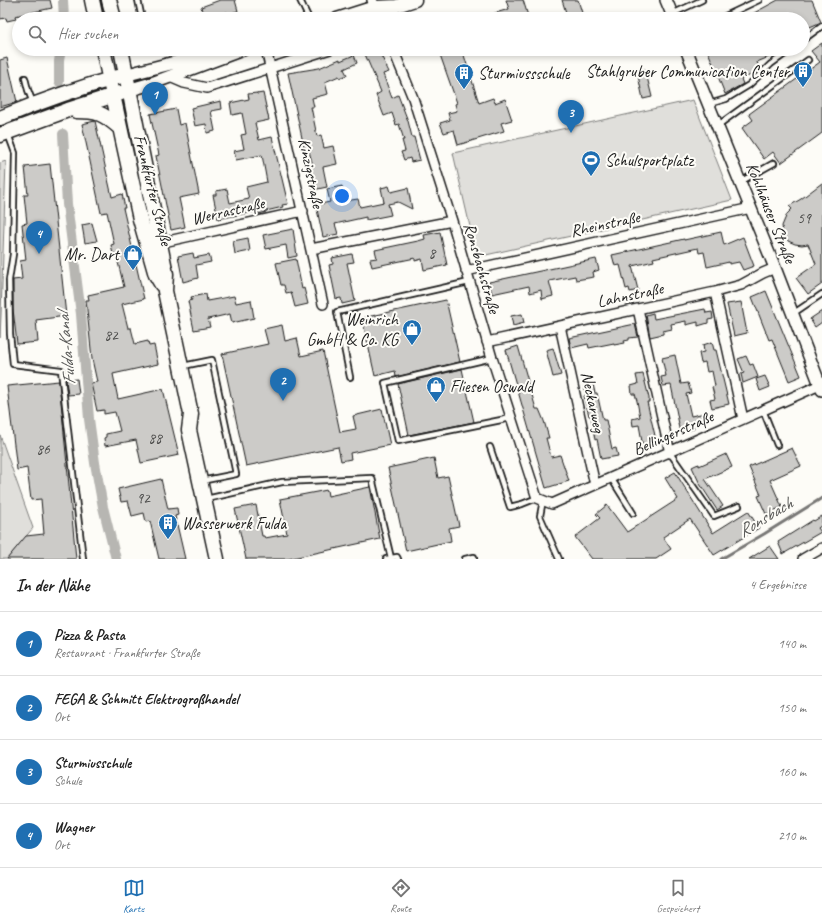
<!DOCTYPE html>
<html lang="de">
<meta charset="utf-8">
<style>
body{margin:0;font-family:Caveat,sans-serif;background:#f2f2f2;color:#222}
.you{position:absolute;left:342px;top:196px;width:14px;height:14px;margin:-10px;border:3px solid #fff;border-radius:50%;background:#1a73e8;box-shadow:0 0 0 6px #1a73e833}
.badge{display:grid;place-items:center;width:26px;height:26px;border-radius:50%;background:#1f6fb2;color:#fff;font-size:13px;font-weight:700}
.pin{position:absolute;translate:-50% -33px;filter:drop-shadow(0 1px 2px #0008)}
.pin::after{content:'';position:absolute;top:21px;width:14px;height:12px;background:inherit;clip-path:polygon(0 0,100% 0,50% 100%)}
.list{margin:0;padding:0;list-style:none}
h2{display:flex;justify-content:space-between;align-items:center;height:52px;margin:0;padding:0 16px;font-size:17px}
h2 small{font-size:13px;font-weight:400;color:#767676}
.list li{display:grid;grid-template-columns:26px 1fr auto;gap:12px;align-items:center;box-sizing:border-box;height:64px;padding:0 16px;border-top:1px solid #e0e0e0}
.list b{display:block;font-size:15px;white-space:nowrap}
.list p{margin:0;font-size:13px;white-space:nowrap;color:#767676}
.list em{font-size:13px;font-style:normal;color:#767676}
.icon{flex:none;width:22px;height:22px;fill:none;stroke:currentColor;stroke-width:2;stroke-linecap:round;stroke-linejoin:round}
.map{position:relative;flex:none;width:822px;height:559px;overflow:hidden}
.search{position:absolute;background:#fff;box-shadow:0 2px 6px #0003;left:12px;right:12px;top:12px;height:44px;display:flex;align-items:center;gap:10px;box-sizing:border-box;padding:0 14px;border-radius:22px;color:#767676;font-size:15px}
.sheet{height:308px;background:#fff}
nav{display:flex;justify-content:space-around;align-items:center;box-sizing:border-box;height:56px;border-top:1px solid #e0e0e0;background:#fff;font-size:11px;color:#767676}
nav a{display:grid;justify-items:center;gap:2px}
nav .on{color:#1f6fb2}
.map>svg:first-child{display:block}
.green{fill:#e0dfdb;stroke:#7e7e7c}
.lines{fill:none;stroke-linecap:round;stroke-linejoin:round}
.stream{stroke:#797876;stroke-width:3}
.canal{stroke:#b7b6b2;stroke-width:10}
.building{fill:#cccbc8;stroke:#1c1c1c}
.service-casing{stroke:#1c1c1c;stroke-width:8}
.minor-casing{stroke:#1c1c1c;stroke-width:12}
.tertiary-casing{stroke:#1c1c1c;stroke-width:14}
.secondary-casing{stroke:#1c1c1c;stroke-width:15}
.primary-casing{stroke:#1c1c1c;stroke-width:17}
.service{stroke:#fdfcf7;stroke-width:4.5}
.minor{stroke:#fdfcf7;stroke-width:9}
.tertiary{stroke:#fdfcf7;stroke-width:11}
.secondary{stroke:#fdfcf7;stroke-width:12}
.primary{stroke:#fdfcf7;stroke-width:14}
.labels{text-anchor:middle;dominant-baseline:central;stroke-width:4;stroke-linejoin:round;paint-order:stroke}
.number-label{font-size:15px;fill:#484847}
.poi-label{font-size:17px;fill:#1c1c1c;stroke:#fdfcf7;text-anchor:start}
.street-label{font-size:17px;fill:#1c1c1c;stroke:#fdfcf7}
.water-label{font-size:18px;font-style:italic;fill:#5a5a58;stroke:#fdfcf7}
</style>
<div class="map">
<svg width="822" height="559" viewBox="0 0 822 559">
<rect width="100%" height="100%" fill="#fdfcf7"/>
<filter id="ink" filterUnits="userSpaceOnUse"><feTurbulence type="fractalNoise" baseFrequency=".025" numOctaves="2"/><feDisplacementMap in="SourceGraphic" scale="8" xChannelSelector="R" yChannelSelector="G"/><feConvolveMatrix kernelMatrix="1 2 1 2 8 2 1 2 1" color-interpolation-filters="sRGB"/></filter>
<g filter="url(#ink)">
<path class="green" d="M 693,100 L 732,200 L 477,257 L 453,153 Z
M 6,161 L 1,315 L 0,338 L 0,163 Z
M 0,435 L 33,528 L 7,559 L 0,559 Z"/>
<g class="lines">
<path class="stream" d="M 721,559 L 764,534 L 822,498"/>
<path class="canal" d="M 63,0 L 64,19
M 59,82 L 59,61 L 61,49
M 63,134 L 67,204 L 81,314 L 89,419 L 95,463 L 103,507 L 116,559"/>
</g>
<path class="building" d="M 0,0 L 50,0 L 52,8 L 15,16 L 16,19 L 7,21 L 6,18 L 0,19 Z
M 220,0 L 235,0 L 238,11 L 228,14 L 227,12 L 205,19 L 201,7 Z
M 506,0 L 523,0 L 529,19 L 482,19 L 482,17 L 509,9 Z
M 562,0 L 578,0 L 583,16 L 574,19 L 568,19 Z
M 778,0 L 812,0 L 821,22 L 803,30 L 803,19 L 743,19 Z
M 822,43 L 822,133 L 781,163 L 773,152 L 764,159 L 742,128 L 753,120 L 749,114 L 820,62 L 811,51 Z
M 371,49 L 378,49 L 389,72 L 383,74 L 392,98 L 398,95 L 408,121 L 412,137 L 414,137 L 420,160 L 411,162 L 410,158 L 404,160 L 401,152 L 405,151 L 402,140 L 404,140 L 399,124 L 396,125 L 392,113 L 384,116 L 376,95 L 381,92 L 379,87 L 364,52 Z
M 438,49 L 462,49 L 479,103 L 493,98 L 495,103 L 505,99 L 512,120 L 501,123 L 504,131 L 458,145 L 454,130 L 444,133 L 440,123 L 450,120 L 448,113 L 457,111 L 455,104 L 457,103 Z
M 707,49 L 786,49 L 781,52 L 757,62 L 760,70 L 756,73 L 741,79 L 743,84 L 725,94 Z
M 354,55 L 357,63 L 344,69 L 347,75 L 340,78 L 339,76 L 325,82 L 328,94 L 312,98 L 314,107 L 311,107 L 317,136 L 321,135 L 324,148 L 333,146 L 337,164 L 323,167 L 327,187 L 313,190 L 308,167 L 313,166 L 309,151 L 305,152 L 288,73 L 319,68 L 340,59 L 340,61 Z
M 7,58 L 17,102 L 0,107 L 0,60 Z
M 645,69 L 652,97 L 643,99 L 637,71 Z
M 257,93 L 257,94 L 263,93 L 269,120 L 255,123 L 259,140 L 272,137 L 288,204 L 282,205 L 283,207 L 266,211 L 266,212 L 259,214 L 258,211 L 218,219 L 213,195 L 216,195 L 216,191 L 227,189 L 230,203 L 249,199 L 246,187 L 267,182 L 262,155 L 236,160 L 234,151 L 244,149 L 241,135 L 246,134 L 242,113 L 232,115 L 230,103 L 249,99 L 248,94 Z
M 221,101 L 222,109 L 211,111 L 215,131 L 207,133 L 206,124 L 195,126 L 191,108 Z
M 176,109 L 179,125 L 185,123 L 199,194 L 179,198 L 185,227 L 171,230 L 156,156 L 159,155 L 150,114 Z
M 95,121 L 112,197 L 122,194 L 125,208 L 123,208 L 144,299 L 122,304 L 128,328 L 131,328 L 135,344 L 148,341 L 149,346 L 154,345 L 158,364 L 113,374 L 118,399 L 163,389 L 179,455 L 141,463 L 136,440 L 105,446 L 104,438 L 106,437 L 106,434 L 120,431 L 115,412 L 104,414 L 104,410 L 97,411 L 91,383 L 97,382 L 92,359 L 86,300 L 89,300 L 88,295 L 124,287 L 116,254 L 113,254 L 111,245 L 114,244 L 107,212 L 101,213 L 82,124 Z
M 50,164 L 66,316 L 36,320 L 38,342 L 17,344 L 13,309 L 13,280 L 22,279 L 20,261 L 26,260 L 22,224 L 27,223 L 24,195 L 28,195 L 25,167 Z
M 822,183 L 822,284 L 808,294 L 796,278 L 816,264 L 808,244 L 802,245 L 795,244 L 788,241 L 783,233 L 782,226 L 787,214 L 792,209 L 789,206 L 801,199 Z
M 342,186 L 345,201 L 358,199 L 360,207 L 384,202 L 381,188 L 389,186 L 391,192 L 408,188 L 412,209 L 398,202 L 388,204 L 391,215 L 366,220 L 366,217 L 335,224 L 338,234 L 323,237 L 316,205 L 330,202 L 327,189 Z
M 92,223 L 97,241 L 85,243 L 82,225 Z
M 293,229 L 297,256 L 288,258 L 286,245 L 266,249 L 263,235 Z
M 440,232 L 447,265 L 424,270 L 422,259 L 415,261 L 415,258 L 372,267 L 370,259 L 377,258 L 375,250 L 418,241 L 425,239 L 424,235 Z
M 721,232 L 724,245 L 743,237 L 754,266 L 743,270 L 739,262 L 729,264 L 729,262 L 707,267 L 704,252 L 699,253 L 698,248 L 653,258 L 654,261 L 632,266 L 638,290 L 630,292 L 629,288 L 626,289 L 620,265 L 615,266 L 612,255 L 684,239 L 684,240 Z
M 248,238 L 250,251 L 235,254 L 233,241 Z
M 193,253 L 194,258 L 209,255 L 211,262 L 196,265 L 198,278 L 183,282 L 178,256 Z
M 352,254 L 354,262 L 347,263 L 355,301 L 342,304 L 341,298 L 336,299 L 329,265 L 333,264 L 332,258 Z
M 296,259 L 302,289 L 304,288 L 308,304 L 295,307 L 291,292 L 286,293 L 284,285 L 281,285 L 276,263 Z
M 596,259 L 599,270 L 593,272 L 594,277 L 576,280 L 575,276 L 549,281 L 553,296 L 542,299 L 541,290 L 530,293 L 529,286 L 492,294 L 489,282 Z
M 766,291 L 801,376 L 789,381 L 772,339 L 769,340 L 752,297 Z
M 206,294 L 207,301 L 234,296 L 236,303 L 251,300 L 254,318 L 232,323 L 230,314 L 208,319 L 210,327 L 194,330 L 188,301 L 192,300 L 191,297 Z
M 446,300 L 460,362 L 396,377 L 395,371 L 375,376 L 362,318 Z
M 741,302 L 747,333 L 734,336 L 727,304 Z
M 705,309 L 706,313 L 712,312 L 713,319 L 708,320 L 708,323 L 698,326 L 698,322 L 686,325 L 686,321 L 671,324 L 672,329 L 663,331 L 663,334 L 650,337 L 646,315 L 653,313 L 654,319 Z
M 822,311 L 822,322 L 815,327 L 810,319 Z
M 522,314 L 524,323 L 513,326 L 511,316 Z
M 635,324 L 638,337 L 629,338 L 629,340 L 624,341 L 625,343 L 614,345 L 614,343 L 589,348 L 588,344 L 571,348 L 569,338 Z
M 282,325 L 285,341 L 297,338 L 301,356 L 323,351 L 340,432 L 356,429 L 353,416 L 382,409 L 390,445 L 350,453 L 351,459 L 341,461 L 338,447 L 246,466 L 222,354 L 268,344 L 264,329 Z
M 712,342 L 714,350 L 716,350 L 729,404 L 712,408 L 710,400 L 715,399 L 712,387 L 715,386 L 712,371 L 707,372 L 705,362 L 701,363 L 699,353 L 704,352 L 703,345 Z
M 518,346 L 536,409 L 539,409 L 544,421 L 549,438 L 546,438 L 551,457 L 560,455 L 569,481 L 546,488 L 506,350 Z
M 553,348 L 561,375 L 553,377 L 546,350 Z
M 675,355 L 681,384 L 688,383 L 691,393 L 686,394 L 691,416 L 705,413 L 706,420 L 693,423 L 694,429 L 680,432 L 678,424 L 679,424 L 671,385 L 663,386 L 661,377 L 666,376 L 662,358 Z
M 746,356 L 750,365 L 753,364 L 758,377 L 743,383 L 741,374 L 744,373 L 738,359 Z
M 462,369 L 474,422 L 409,435 L 398,384 Z
M 643,374 L 649,398 L 649,402 L 647,402 L 657,444 L 643,447 L 639,425 L 633,426 L 632,419 L 640,417 L 637,401 L 635,394 L 632,394 L 631,386 L 638,384 L 636,375 Z
M 765,376 L 770,387 L 760,391 L 756,379 Z
M 77,379 L 79,394 L 68,395 L 66,380 Z
M 59,381 L 76,559 L 7,559 L 26,536 L 44,534 L 41,499 L 31,500 L 27,468 L 17,470 L 7,386 Z
M 593,384 L 595,393 L 597,393 L 603,420 L 606,420 L 612,449 L 616,448 L 618,456 L 601,459 L 597,439 L 595,440 L 591,416 L 589,416 L 584,396 L 586,395 L 584,386 Z
M 792,448 L 801,466 L 770,480 L 782,507 L 766,514 L 758,496 L 761,495 L 749,467 Z
M 726,454 L 732,467 L 705,479 L 723,506 L 717,510 L 700,484 L 692,467 L 696,465 L 699,464 L 699,466 Z
M 434,458 L 438,478 L 448,476 L 459,526 L 449,528 L 451,541 L 406,551 L 388,468 Z
M 675,472 L 713,533 L 748,511 L 759,528 L 714,555 L 690,519 L 663,537 L 671,549 L 656,559 L 592,559 L 575,537 L 600,518 L 596,514 L 607,505 L 627,532 L 678,499 L 665,478 Z
M 161,479 L 168,509 L 177,508 L 178,515 L 175,516 L 185,559 L 159,559 L 150,521 L 146,522 L 144,513 L 132,516 L 128,501 L 121,502 L 118,489 Z
M 370,487 L 380,539 L 288,559 L 246,559 L 235,509 L 256,505 L 262,536 L 264,536 L 265,538 L 287,534 L 280,499 L 327,490 L 328,496 Z
M 822,516 L 822,525 L 818,528 L 821,532 L 783,554 L 778,542 L 813,520 L 814,521 Z
M 770,546 L 779,559 L 749,559 L 765,549 Z"/>
<g class="lines">
<g class="service-casing">
<path id="service" d="M 138,0 L 142,19
M 300,0 L 309,19
M 672,14 L 702,0
M 719,19 L 759,0
M 803,40 L 822,26
M 25,78 L 28,90 L 33,103
M 709,104 L 726,99 L 749,85 L 771,64 L 792,49
M 717,126 L 808,60
M 8,134 L 15,153 L 13,254 L 9,280 L 10,334 L 13,364 L 61,370 L 83,559
M 740,182 L 774,163
M 794,313 L 822,294
M 492,358 L 385,383 L 398,441 L 511,418
M 183,366 L 212,360 L 236,474 L 201,481
M 350,377 L 337,312 L 469,282
M 763,410 L 777,445
M 490,447 L 510,507 L 522,504 L 537,498
M 670,453 L 714,516 L 739,506
M 611,478 L 633,513
M 206,499 L 282,482 L 372,478 L 391,558
M 543,500 L 540,516 L 559,559
M 386,559 L 397,557 L 398,559
M 465,559 L 474,557 L 474,559"/>
</g>
<g class="minor-casing">
<path id="minor" d="M 372,0 L 381,19
M 266,49 L 323,304
M 393,49 L 413,98 L 452,221 L 492,358 L 537,498 L 552,504 L 822,384
M 170,77 L 184,83 L 207,88 L 330,49
M 159,243 L 303,211
M 311,249 L 452,221
M 466,271 L 751,208
M 715,292 L 743,419
M 638,309 L 670,453
M 560,326 L 595,485
M 487,342 L 715,292 L 741,285 L 763,273 L 775,268
M 803,559 L 822,548"/>
</g>
<g class="tertiary-casing">
<path id="tertiary" d="M 666,0 L 674,19
M 686,49 L 775,268 L 822,390"/>
</g>
<g class="secondary-casing">
<path id="secondary" d="M 337,19 L 375,7 L 397,6 L 415,0
M 126,75 L 196,57 L 214,55
M 129,90 L 150,84 L 244,49"/>
</g>
<g class="primary-casing">
<path id="primary" d="M 92,0 L 96,19
M 109,0 L 114,19
M 103,49 L 140,219 L 156,275 L 162,285
M 121,49 L 166,274 L 165,291 L 191,414 L 189,430 L 217,559
M 76,111 C 98,111 103,113 120,128
M 0,118 C 39,102 78,88 118,77
M 0,135 L 68,110 L 121,93"/>
</g>
<use href="#service" class="service"/>
<use href="#minor" class="minor"/>
<use href="#tertiary" class="tertiary"/>
<use href="#secondary" class="secondary"/>
<use href="#primary" class="primary"/>
</g>
</g>
<defs>
<g id="building-pin" transform="scale(1)"><path d="M0 17L-7.5 6A9.5 9.5 0 1 1 7.5 6Z" fill="#1f6fb2" stroke="#fdfcf7"/><path d="M-4-6H4V6H1V3H-1V6H-4ZM-2.5-4.3h1.7v1.8h-1.7ZM.8-4.3h1.7v1.8H.8ZM-2.5-1h1.7V.8h-1.7ZM.8-1h1.7V.8H.8Z" fill="#fff"/></g>
<g id="stadium-pin" transform="scale(1)"><path d="M0 17L-7.5 6A9.5 9.5 0 1 1 7.5 6Z" fill="#1f6fb2" stroke="#fdfcf7"/><path d="M0-5a6.5 5 0 1 0 0 10a6.5 5 0 1 0 0-10ZM-3.5-1.8h7v3.6h-7Z" fill="#fff"/></g>
<g id="shop-pin" transform="scale(1)"><path d="M0 17L-7.5 6A9.5 9.5 0 1 1 7.5 6Z" fill="#1f6fb2" stroke="#fdfcf7"/><path d="M-5-2.5h2.3a2.7 3.5 0 0 1 5.4 0H5L5.5 6h-11ZM-1.5-2.5h3a1.5 2.3 0 0 0-3 0Z" fill="#fff"/></g>
</defs>
<g fill-rule="evenodd">
<use href="#building-pin" x="803" y="71"/>
<use href="#building-pin" x="464" y="73"/>
<use href="#stadium-pin" x="591" y="160"/>
<use href="#shop-pin" x="133" y="254"/>
<use href="#shop-pin" x="412" y="329"/>
<use href="#shop-pin" x="436" y="386"/>
<use href="#building-pin" x="168" y="523"/>
</g>
<g class="labels">
<g class="number-label">
<text x="804" y="218">59</text>
<text x="432" y="253">8</text>
<text x="111" y="335">82</text>
<text x="155" y="438">88</text>
<text x="43" y="449">86</text>
<text x="143" y="498">92</text>
</g>
<g class="poi-label">
<text x="789" y="71" text-anchor="end">Stahlgruber Communication Center</text>
<text x="478" y="73">Sturmiussschule</text>
<text x="605" y="160">Schulsportplatz</text>
<text x="119" y="254" text-anchor="end">Mr. Dart</text>
<text x="398" y="319" text-anchor="end">Weinrich<tspan x="398" dy="20">GmbH &amp; Co. KG</tspan></text>
<text x="450" y="386">Fliesen Oswald</text>
<text x="182" y="523">Wasserwerk Fulda</text>
</g>
<g class="street-label">
<text transform="translate(311 173) rotate(78)">Kinzigstraße</text>
<text transform="translate(153 190) rotate(76)">Frankfurter Straße</text>
<text transform="translate(228 211) rotate(-13)">Werrastraße</text>
<text transform="translate(771 213) rotate(68)">Kohlhäuser Straße</text>
<text transform="translate(605 224) rotate(-12)">Rheinstraße</text>
<text transform="translate(482 268) rotate(74)">Ronsbachstraße</text>
<text transform="translate(630 295) rotate(-12)">Lahnstraße</text>
<text transform="translate(593 402) rotate(78)">Neckarweg</text>
<text transform="translate(673 433) rotate(-24)">Bellingerstraße</text>
</g>
<g class="water-label">
<text transform="translate(66 349) rotate(-95)">Fulda-Kanal</text>
<text transform="translate(765 517) rotate(-31)">Ronsbach</text>
</g>
</g>
</svg>
<div class="you"></div>
<div class="pin badge" style="left:155px;top:115px">1</div>
<div class="pin badge" style="left:283px;top:401px">2</div>
<div class="pin badge" style="left:571px;top:133px">3</div>
<div class="pin badge" style="left:39px;top:254px">4</div>
<div class="search"><svg class="icon" aria-label="search" viewBox="0 0 24 24"><circle cx="10" cy="10" r="6"/><path d="M15 15l6 6"/></svg>Hier suchen</div>
</div>
<section class="sheet">
<h2>In der Nähe<small>4 Ergebnisse</small></h2>
<ul class="list">
<li><span class="badge">1</span><div><b>Pizza &amp; Pasta</b><p>Restaurant · Frankfurter Straße</p></div><em>140 m</em></li>
<li><span class="badge">2</span><div><b>FEGA &amp; Schmitt Elektrogroßhandel</b><p>Ort</p></div><em>150 m</em></li>
<li><span class="badge">3</span><div><b>Sturmiusschule</b><p>Schule</p></div><em>160 m</em></li>
<li><span class="badge">4</span><div><b>Wagner</b><p>Ort</p></div><em>210 m</em></li>
</ul>
</section>
<nav>
<a class="on"><svg class="icon" aria-label="map" viewBox="0 0 24 24"><path d="M3 6l6-2 6 2 6-2v14l-6 2-6-2-6 2zM9 4v14M15 6v14"/></svg>Karte</a>
<a><svg class="icon" aria-label="directions" viewBox="0 0 24 24"><path d="M12 3l9 9-9 9-9-9zM9 14v-3h6M13 9l2 2-2 2"/></svg>Route</a>
<a><svg class="icon" aria-label="saved" viewBox="0 0 24 24"><path d="M7 4h10v16l-5-4-5 4z"/></svg>Gespeichert</a>
</nav>
